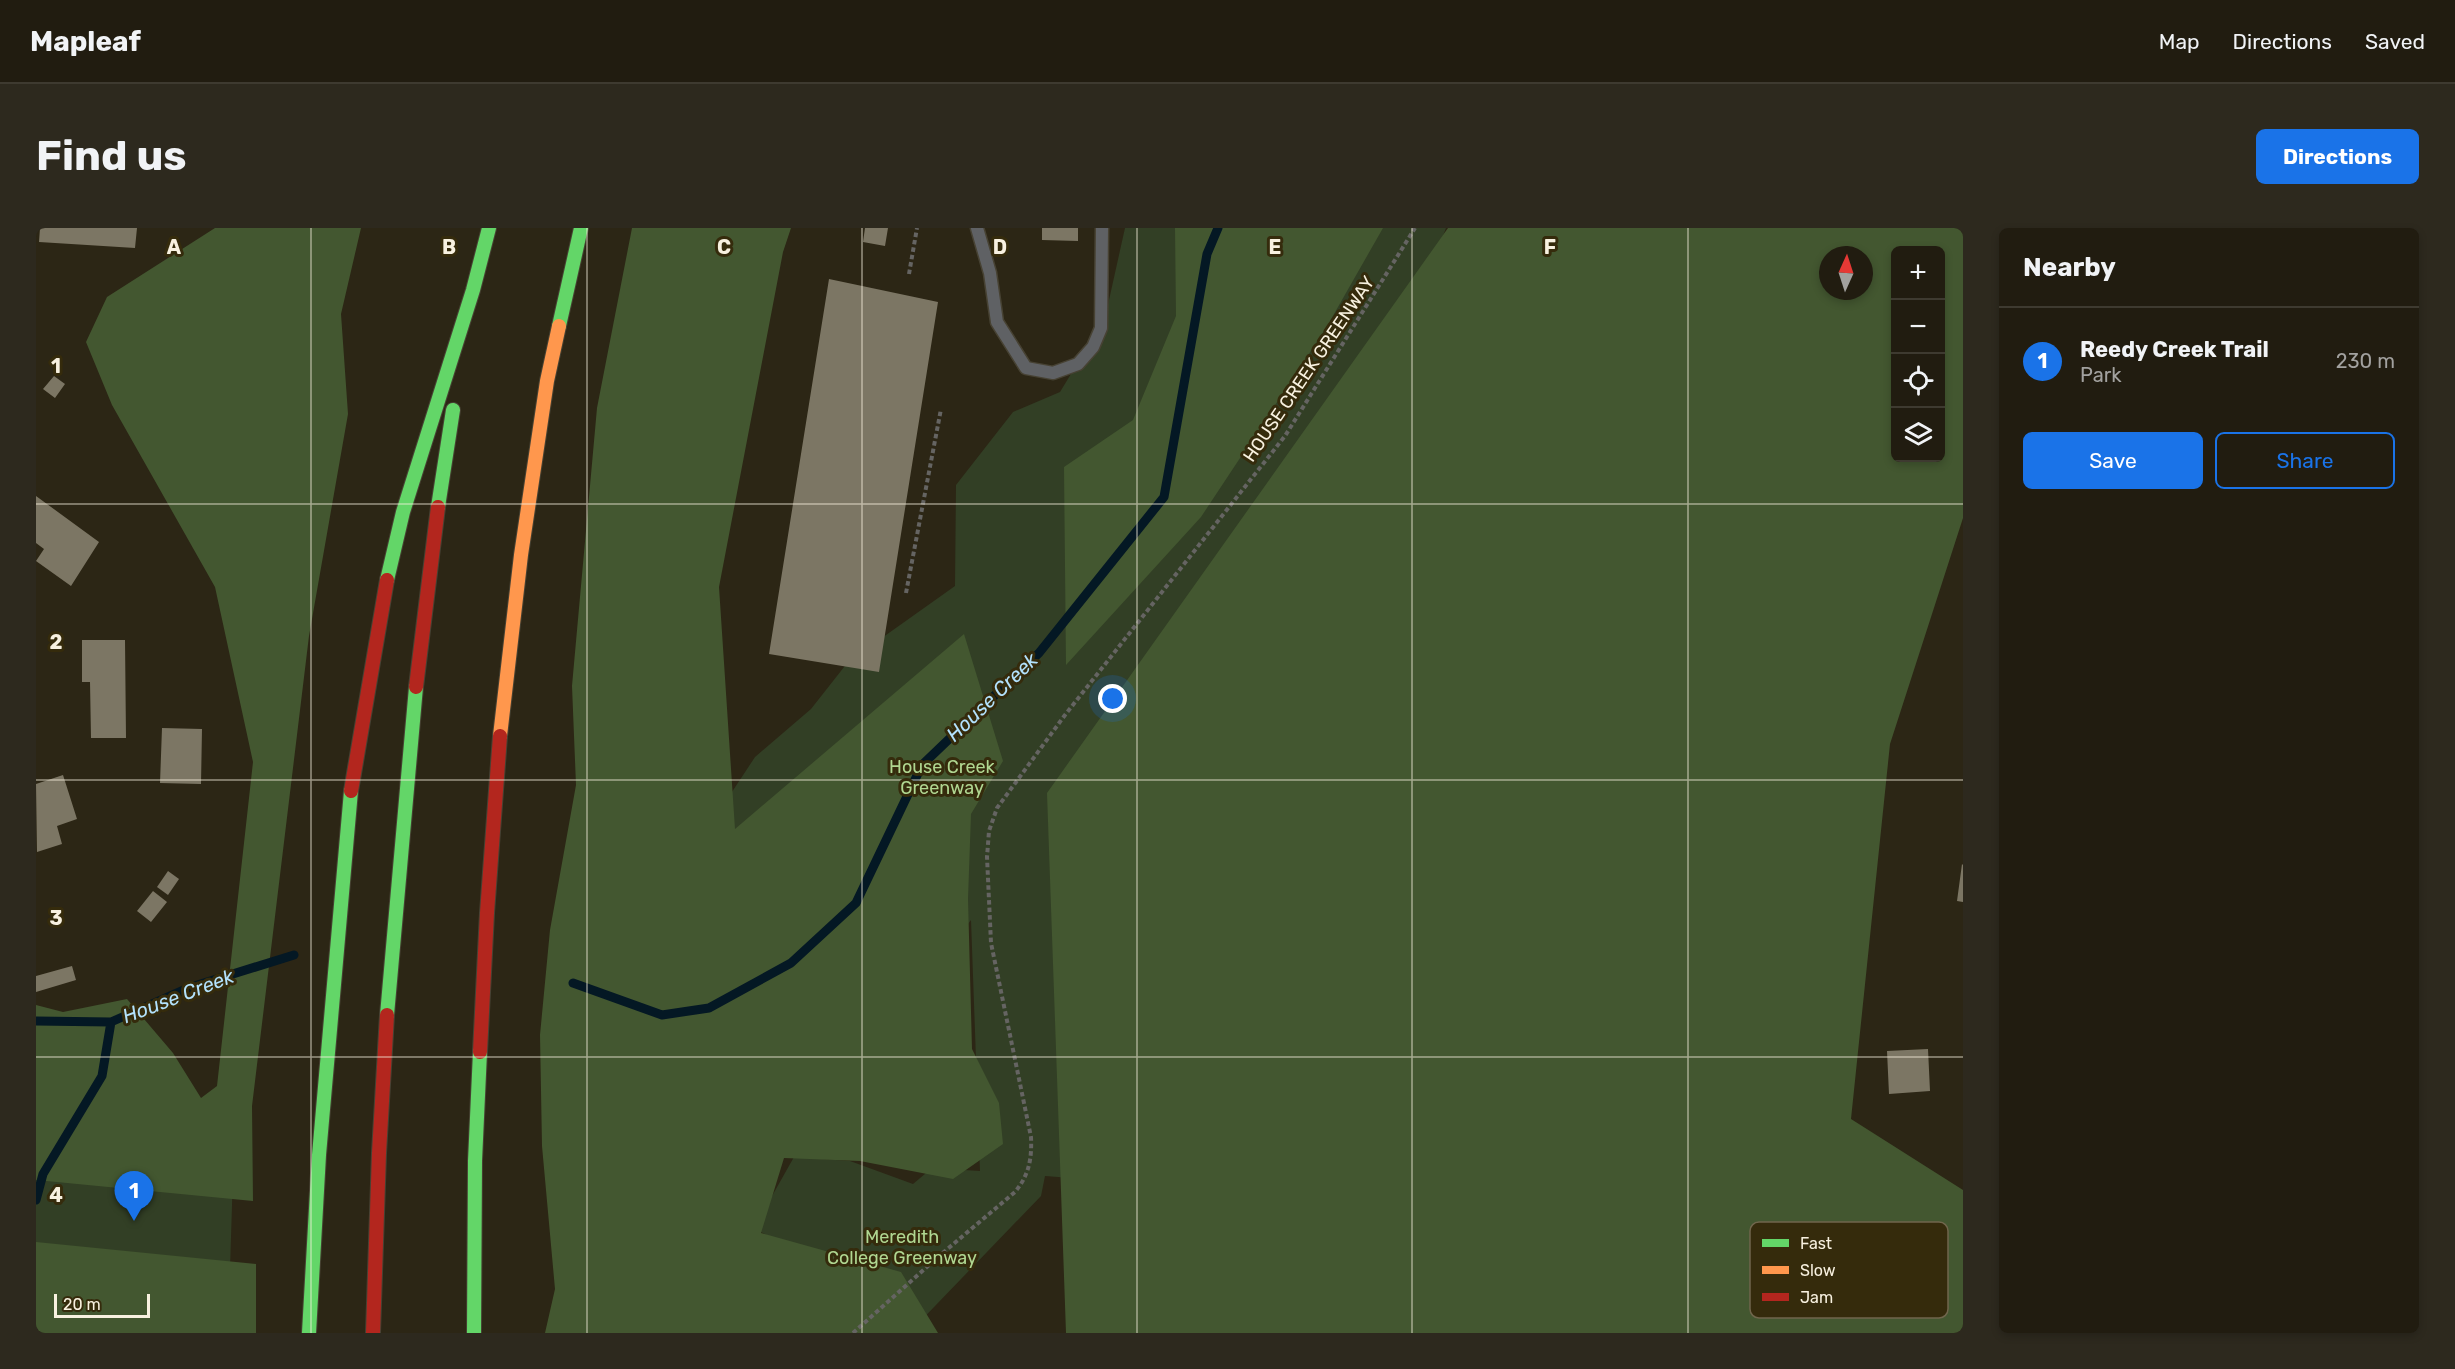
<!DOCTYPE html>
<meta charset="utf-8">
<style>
body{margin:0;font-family:Rubik,sans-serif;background:#2d291e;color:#f1f3f6}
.controls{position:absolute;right:18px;top:18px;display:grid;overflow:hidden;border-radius:9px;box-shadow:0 3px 9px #0003}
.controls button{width:54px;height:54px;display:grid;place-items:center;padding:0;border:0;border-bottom:2px solid #3e3a30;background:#211c10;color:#f1f3f6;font:30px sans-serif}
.compass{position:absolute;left:1783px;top:18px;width:54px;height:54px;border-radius:50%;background:#211c10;box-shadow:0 3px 9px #0003;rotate:3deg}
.scale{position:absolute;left:18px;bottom:15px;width:96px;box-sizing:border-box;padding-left:6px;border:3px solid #f8f1e0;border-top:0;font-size:16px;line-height:21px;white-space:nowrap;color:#f8f1e0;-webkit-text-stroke:4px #352b0c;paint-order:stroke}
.you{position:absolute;left:1077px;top:471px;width:21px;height:21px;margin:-15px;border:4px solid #fff;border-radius:50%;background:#1a73e8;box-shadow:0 0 0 9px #1a73e833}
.badge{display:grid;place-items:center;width:39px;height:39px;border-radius:50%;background:#1a73e8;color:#fff;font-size:20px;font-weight:700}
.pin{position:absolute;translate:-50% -50px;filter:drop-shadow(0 2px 3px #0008)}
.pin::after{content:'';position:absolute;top:32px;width:21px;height:18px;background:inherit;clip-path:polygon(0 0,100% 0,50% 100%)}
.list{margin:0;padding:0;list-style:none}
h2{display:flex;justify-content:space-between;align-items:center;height:78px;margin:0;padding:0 24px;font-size:26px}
h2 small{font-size:20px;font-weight:400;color:#a2a19f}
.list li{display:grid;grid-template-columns:39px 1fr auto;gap:18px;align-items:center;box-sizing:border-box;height:108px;padding:0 24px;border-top:2px solid #3e3a30}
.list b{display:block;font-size:22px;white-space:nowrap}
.list p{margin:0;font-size:20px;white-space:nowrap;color:#a2a19f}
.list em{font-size:20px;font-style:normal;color:#a2a19f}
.actions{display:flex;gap:12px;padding:18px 24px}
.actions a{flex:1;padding:14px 0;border:2px solid #1a73e8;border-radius:9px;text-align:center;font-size:21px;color:#1a73e8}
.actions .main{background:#1a73e8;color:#fff}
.icon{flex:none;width:33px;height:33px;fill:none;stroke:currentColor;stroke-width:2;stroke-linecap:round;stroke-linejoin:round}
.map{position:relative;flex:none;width:1927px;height:1105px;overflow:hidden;border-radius:9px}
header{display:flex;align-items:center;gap:36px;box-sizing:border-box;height:84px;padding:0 30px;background:#211c10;border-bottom:2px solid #3e3a30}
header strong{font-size:28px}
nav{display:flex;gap:33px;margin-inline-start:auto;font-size:21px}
.intro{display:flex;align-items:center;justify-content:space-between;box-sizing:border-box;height:144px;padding:0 36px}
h1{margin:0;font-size:42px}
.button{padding:15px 27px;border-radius:9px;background:#1a73e8;color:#fff;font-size:21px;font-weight:700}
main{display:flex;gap:36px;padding:0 36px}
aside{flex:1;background:#211c10;border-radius:9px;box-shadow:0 3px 9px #0003}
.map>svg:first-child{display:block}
.green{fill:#323f25}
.forest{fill:#435730;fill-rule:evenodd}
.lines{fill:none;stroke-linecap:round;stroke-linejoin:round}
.stream{stroke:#041824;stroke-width:9}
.building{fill:#7c7664}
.lane-casing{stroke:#474233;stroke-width:15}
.fast-casing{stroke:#474233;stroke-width:16}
.slow-casing{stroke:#474233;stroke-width:16}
.jam-casing{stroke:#474233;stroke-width:16}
.path{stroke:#656462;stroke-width:4;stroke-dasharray:4.5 3;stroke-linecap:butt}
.lane{stroke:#5f6164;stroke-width:12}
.fast{stroke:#63d668;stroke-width:14}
.slow{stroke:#ff974d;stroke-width:14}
.jam{stroke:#b3261e;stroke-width:14}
.grid{fill:none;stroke:#f8f1e0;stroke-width:1.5;stroke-opacity:0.55}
.labels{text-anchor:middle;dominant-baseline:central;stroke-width:6;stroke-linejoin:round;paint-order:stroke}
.street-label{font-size:18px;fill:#f8f1e0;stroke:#352b0c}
.park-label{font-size:18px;fill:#b0d791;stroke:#352b0c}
.water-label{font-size:20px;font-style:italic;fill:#b3e2fd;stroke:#352b0c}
.key{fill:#352b0c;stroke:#70664c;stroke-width:1.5}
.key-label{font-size:16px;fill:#f8f1e0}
.grid-label{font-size:20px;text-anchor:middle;font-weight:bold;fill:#f8f1e0;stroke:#352b0c;stroke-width:6;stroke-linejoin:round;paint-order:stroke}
</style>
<header>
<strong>Mapleaf</strong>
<nav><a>Map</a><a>Directions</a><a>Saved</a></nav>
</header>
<div class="intro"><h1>Find us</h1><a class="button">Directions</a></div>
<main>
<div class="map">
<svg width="1927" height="1105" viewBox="0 0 1927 1105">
<rect width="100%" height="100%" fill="#2c2615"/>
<path class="green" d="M 1089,0 L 1410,0 L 1048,951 L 1009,948 L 1005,968 L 873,1105 L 812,1053 L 718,1000 L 758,929 L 814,933 L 877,956 L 896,940 L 944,943 L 935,692 L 862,789 L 661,617 L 719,529 L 775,481 L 812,434 L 919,358 L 920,257 L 977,184 L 1024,164 L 1069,90 Z
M 0,867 L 199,882 L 192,1105 L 0,1105 Z"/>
<path class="forest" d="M 179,0 L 325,0 L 305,86 L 312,186 L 273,408 L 216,878 L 217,973 L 0,952 L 0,777 L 27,784 L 91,771 L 137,825 L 165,870 L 181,858 L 217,534 L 179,359 L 76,177 L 50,114 L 71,69 Z
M 596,0 L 755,0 L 747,24 L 683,359 L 699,601 L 928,406 L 967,533 L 935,586 L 932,671 L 936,821 L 963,875 L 967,916 L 917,951 L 824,933 L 748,930 L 725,1005 L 865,1044 L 902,1105 L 509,1105 L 519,1061 L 506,918 L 504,807 L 514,702 L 540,557 L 536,458 L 561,180 Z
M 1139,0 L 1347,0 L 1290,100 L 1165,289 L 1030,437 L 1028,239 L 1097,192 L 1140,88 Z
M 1412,0 L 1927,0 L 1927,290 L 1854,516 L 1815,891 L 1927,962 L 1927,1105 L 1030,1105 L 1011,565 ZM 1860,22 L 1904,22 L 1904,230 L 1860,230 ZM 1792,27 L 1828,27 L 1828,63 L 1792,63 Z
M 0,1014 L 220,1036 L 220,1105 L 0,1105 Z"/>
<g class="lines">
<path class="stream" d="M 537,755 L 626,787 L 673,780 L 755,735 L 820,675 L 886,537 L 1003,425 L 1128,269 L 1171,26 L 1182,0
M 0,793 L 75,794
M 0,972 L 7,946 L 66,848 L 75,794 L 152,760 L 258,727"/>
</g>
<path class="building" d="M 4,0 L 101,0 L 99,20 L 3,14 Z
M 829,0 L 852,0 L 849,18 L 827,14 Z
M 1006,0 L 1042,0 L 1042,13 L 1006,12 Z
M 793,51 L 902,74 L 843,444 L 733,426 Z
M 18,148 L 29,156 L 19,170 L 7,161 Z
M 0,268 L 63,314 L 35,358 L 0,333 L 8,321 L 0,315 Z
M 46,412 L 89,412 L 90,510 L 55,510 L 54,454 L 46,454 Z
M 126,500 L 166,501 L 165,556 L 124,555 Z
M 27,547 L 41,591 L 21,598 L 26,616 L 1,624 L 0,556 Z
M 1926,636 L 1927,637 L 1927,674 L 1921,673 Z
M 132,643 L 143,651 L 132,667 L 121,659 Z
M 117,663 L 131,674 L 115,694 L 101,683 Z
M 36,738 L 40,752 L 0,764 L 0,748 Z
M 1892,821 L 1894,863 L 1853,866 L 1851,823 Z"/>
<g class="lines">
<g class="lane-casing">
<path id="lane" d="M 941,0 L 954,45 L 961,94 L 990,140 L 1017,145 L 1042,136 L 1057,119 L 1065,100 L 1066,0"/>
</g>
<g class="fast-casing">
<path id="fast" d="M 523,98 L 545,0
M 402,279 L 417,182
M 351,352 L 367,284 L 437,62 L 453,0
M 351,787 L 380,459
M 273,1105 L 283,927 L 315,563
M 438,1105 L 439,933 L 444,824"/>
</g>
<g class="slow-casing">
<path id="slow" d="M 464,508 L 485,327 L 511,153 L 523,98"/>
</g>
<g class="jam-casing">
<path id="jam" d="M 380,459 L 402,279
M 315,563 L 351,352
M 444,824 L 451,685 L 464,508
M 337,1105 L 343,925 L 351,787"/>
</g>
<path class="path" d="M 873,46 L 881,0
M 870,365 L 905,181
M 817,1105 L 902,1029 L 979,964 C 993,947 996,931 995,909 L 955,715 L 951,629 L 953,603 L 961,580 L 1029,487 L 1249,208 L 1379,0"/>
<use href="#lane" class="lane"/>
<use href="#fast" class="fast"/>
<use href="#slow" class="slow"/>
<use href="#jam" class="jam"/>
</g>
<path class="grid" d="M 275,0 L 275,1105M 551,0 L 551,1105M 826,0 L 826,1105M 1101,0 L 1101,1105M 1376,0 L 1376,1105M 1652,0 L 1652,1105M 0,276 L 1927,276M 0,552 L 1927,552M 0,829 L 1927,829"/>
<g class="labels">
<g class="street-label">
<text transform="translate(1273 141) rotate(-56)">HOUSE CREEK GREENWAY</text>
</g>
<g class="park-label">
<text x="906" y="539">House Creek<tspan x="906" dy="21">Greenway</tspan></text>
<text x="866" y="1009">Meredith<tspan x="866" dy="21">College Greenway</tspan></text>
</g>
<g class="water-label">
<text transform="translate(956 469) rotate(-44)">House Creek</text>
<text transform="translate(142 768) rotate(-21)">House Creek</text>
</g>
</g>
<rect x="1714" y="994" width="198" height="96" rx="9" class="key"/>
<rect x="1726" y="1011" width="27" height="8" fill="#63d668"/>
<rect x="1726" y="1038" width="27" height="8" fill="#ff974d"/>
<rect x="1726" y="1065" width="27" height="8" fill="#b3261e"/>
<g class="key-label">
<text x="1764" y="1021">Fast</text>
<text x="1764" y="1048">Slow</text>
<text x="1764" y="1075">Jam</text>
</g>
<g class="grid-label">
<text x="138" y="26">A</text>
<text x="413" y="26">B</text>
<text x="688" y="26">C</text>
<text x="964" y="26">D</text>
<text x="1239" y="26">E</text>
<text x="1514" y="26">F</text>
<text x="20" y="145">1</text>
<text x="20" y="421">2</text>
<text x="20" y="697">3</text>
<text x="20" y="974">4</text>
</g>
</svg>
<div class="controls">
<button>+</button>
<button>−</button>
<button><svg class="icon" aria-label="locate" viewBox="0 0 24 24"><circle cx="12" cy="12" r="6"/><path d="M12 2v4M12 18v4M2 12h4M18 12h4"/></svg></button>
<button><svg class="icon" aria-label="layers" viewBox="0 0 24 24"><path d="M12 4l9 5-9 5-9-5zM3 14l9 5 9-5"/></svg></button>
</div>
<svg class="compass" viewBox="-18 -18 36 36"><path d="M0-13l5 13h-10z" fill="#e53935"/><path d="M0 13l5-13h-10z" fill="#a2a19f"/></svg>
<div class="scale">20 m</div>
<div class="you"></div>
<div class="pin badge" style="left:98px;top:993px">1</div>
</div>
<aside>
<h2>Nearby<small></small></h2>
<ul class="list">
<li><span class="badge">1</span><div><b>Reedy Creek Trail</b><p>Park</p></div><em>230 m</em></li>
</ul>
<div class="actions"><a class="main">Save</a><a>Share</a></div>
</aside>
</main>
